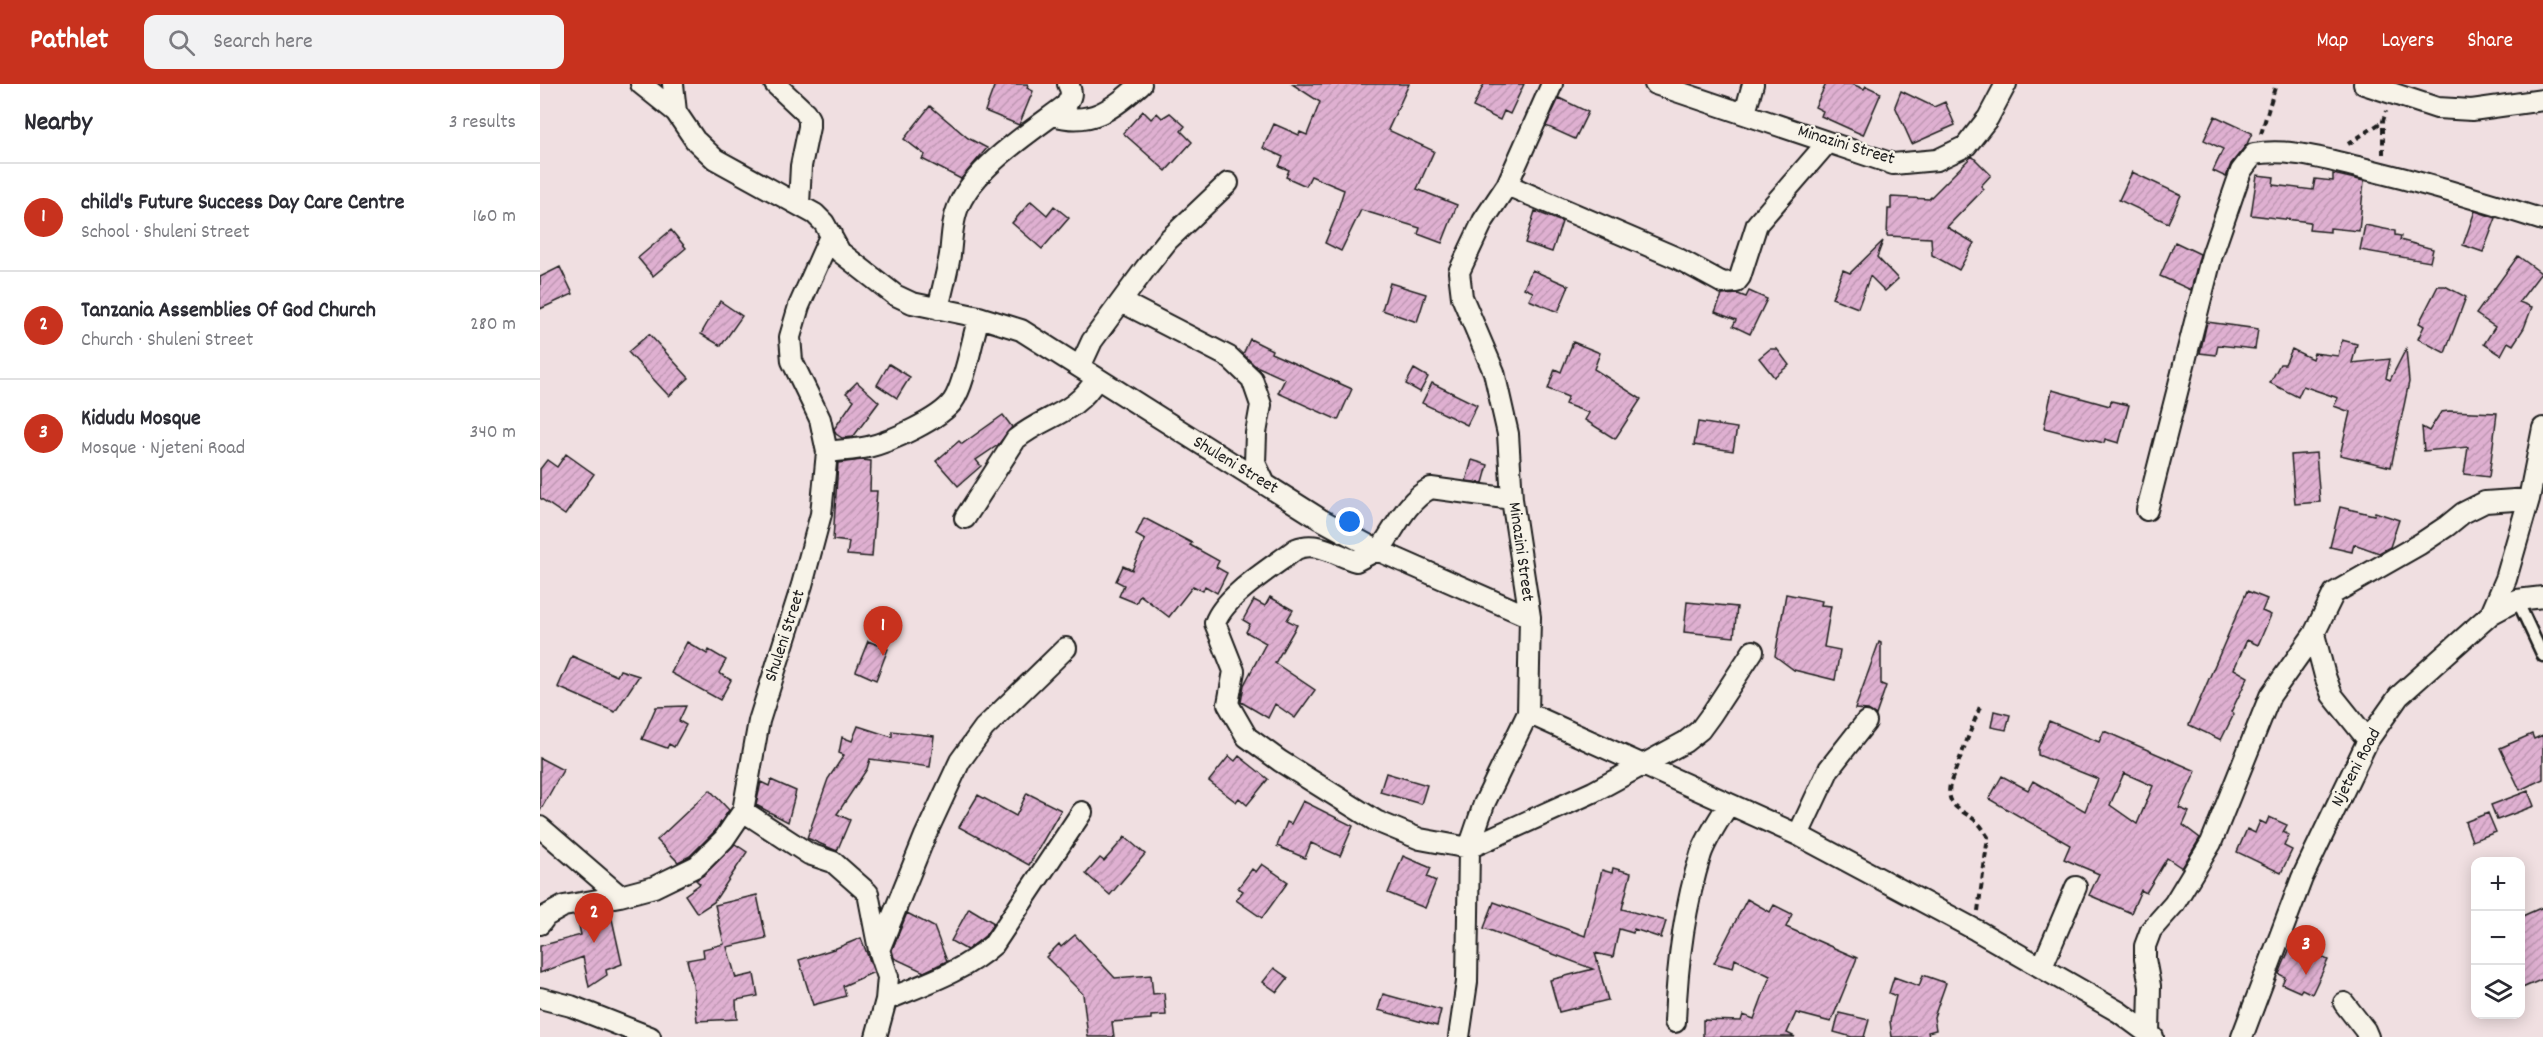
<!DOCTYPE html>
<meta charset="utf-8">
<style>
body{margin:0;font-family:Dekko,sans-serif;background:#f2f2f3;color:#2b2b33}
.controls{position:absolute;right:18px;bottom:18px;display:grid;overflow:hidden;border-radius:12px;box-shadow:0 3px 15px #0003}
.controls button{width:54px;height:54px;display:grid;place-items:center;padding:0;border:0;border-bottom:2px solid #e1e1e2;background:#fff;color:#2b2b33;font:30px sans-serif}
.you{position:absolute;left:810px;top:438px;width:21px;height:21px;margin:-15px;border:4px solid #fff;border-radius:50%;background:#1a73e8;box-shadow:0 0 0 9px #1a73e833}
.badge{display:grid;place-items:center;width:39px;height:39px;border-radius:50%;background:#c8321e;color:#fff;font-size:20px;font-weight:700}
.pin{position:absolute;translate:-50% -50px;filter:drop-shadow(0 2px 3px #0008)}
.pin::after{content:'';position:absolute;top:32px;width:21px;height:18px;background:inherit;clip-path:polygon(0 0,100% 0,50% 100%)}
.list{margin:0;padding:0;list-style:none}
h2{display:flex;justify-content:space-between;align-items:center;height:78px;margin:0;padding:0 24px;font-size:26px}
h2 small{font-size:20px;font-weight:400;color:#7c7c81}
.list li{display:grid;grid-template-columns:39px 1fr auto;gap:18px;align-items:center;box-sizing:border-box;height:108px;padding:0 24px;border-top:2px solid #e1e1e2}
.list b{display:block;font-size:22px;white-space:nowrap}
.list p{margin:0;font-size:20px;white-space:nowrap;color:#7c7c81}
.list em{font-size:20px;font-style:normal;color:#7c7c81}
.icon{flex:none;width:33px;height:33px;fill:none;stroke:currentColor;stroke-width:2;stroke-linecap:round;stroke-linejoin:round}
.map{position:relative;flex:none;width:2003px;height:953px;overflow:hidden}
header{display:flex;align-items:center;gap:36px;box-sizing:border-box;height:84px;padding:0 30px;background:#c8321e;color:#fff}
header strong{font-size:28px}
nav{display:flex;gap:33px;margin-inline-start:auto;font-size:21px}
.search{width:420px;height:54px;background:#f2f2f3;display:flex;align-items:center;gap:15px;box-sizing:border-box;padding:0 21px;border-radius:12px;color:#7c7c81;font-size:22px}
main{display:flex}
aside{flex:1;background:#fff}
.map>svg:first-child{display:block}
.building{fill:url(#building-hatch);stroke:#1c1c1c;stroke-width:1.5;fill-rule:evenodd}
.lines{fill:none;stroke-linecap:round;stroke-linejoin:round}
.lane-casing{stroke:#1c1c1c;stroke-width:15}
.street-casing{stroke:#1c1c1c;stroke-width:24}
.path{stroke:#1c1c1c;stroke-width:4;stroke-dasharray:6 4.5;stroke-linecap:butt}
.lane{stroke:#f7f3e8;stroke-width:10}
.street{stroke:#f7f3e8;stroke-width:20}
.labels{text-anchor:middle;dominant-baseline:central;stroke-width:5;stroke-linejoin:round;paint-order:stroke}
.street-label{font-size:18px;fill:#1c1c1c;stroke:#f7f3e8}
</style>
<header>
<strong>Pathlet</strong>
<div class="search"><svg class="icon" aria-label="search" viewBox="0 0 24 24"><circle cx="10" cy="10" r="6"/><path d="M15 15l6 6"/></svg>Search here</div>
<nav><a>Map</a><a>Layers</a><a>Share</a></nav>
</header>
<main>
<aside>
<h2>Nearby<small>3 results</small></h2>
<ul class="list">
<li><span class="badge">1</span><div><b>child's Future Success Day Care Centre</b><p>School · Shuleni Street</p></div><em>160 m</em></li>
<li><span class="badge">2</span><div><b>Tanzania Assemblies Of God Church</b><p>Church · Shuleni Street</p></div><em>280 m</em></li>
<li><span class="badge">3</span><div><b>Kidudu Mosque</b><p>Mosque · Njeteni Road</p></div><em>340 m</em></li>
</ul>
</aside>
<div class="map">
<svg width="2003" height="953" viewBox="0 0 2003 953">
<defs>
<pattern id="building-hatch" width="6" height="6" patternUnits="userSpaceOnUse" patternTransform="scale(1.5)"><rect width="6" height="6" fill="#dfb0d1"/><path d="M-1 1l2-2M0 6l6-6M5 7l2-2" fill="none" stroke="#bf97b3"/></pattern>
</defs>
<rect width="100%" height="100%" fill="#f0dfe1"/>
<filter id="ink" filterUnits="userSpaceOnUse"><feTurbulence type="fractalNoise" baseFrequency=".0167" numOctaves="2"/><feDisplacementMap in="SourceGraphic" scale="12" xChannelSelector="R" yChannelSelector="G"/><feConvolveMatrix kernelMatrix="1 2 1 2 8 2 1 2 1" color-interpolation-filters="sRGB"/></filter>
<g filter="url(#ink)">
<path class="building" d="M 455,0 L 488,0 L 487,4 L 493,7 L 479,41 L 445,27 Z
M 752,0 L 869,0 L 848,46 L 894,67 L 877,105 L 917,121 L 902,159 L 878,150 L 880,144 L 821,126 L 801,167 L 785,159 L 795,135 L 804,106 L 771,92 L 766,102 L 746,93 L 749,86 L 739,82 L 743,73 L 723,64 L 734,40 L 759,51 L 760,48 L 767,51 L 780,18 Z
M 944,0 L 984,0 L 970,30 L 964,27 L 960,36 L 933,23 Z
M 1286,0 L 1312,0 L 1324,5 L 1326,2 L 1341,9 L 1323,51 L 1281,32 L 1283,27 L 1275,23 Z
M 1361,7 L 1394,23 L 1405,18 L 1415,41 L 1372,60 L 1355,22 Z
M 1019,14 L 1048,28 L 1035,55 L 1006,42 Z
M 390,22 L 428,54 L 447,64 L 421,95 L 382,75 L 385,71 L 364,55 Z
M 603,27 L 611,35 L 617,29 L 622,34 L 630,29 L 645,42 L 641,47 L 652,58 L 626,87 L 583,49 Z
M 1675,32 L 1712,49 L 1707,60 L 1691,80 L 1686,93 L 1673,87 L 1683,65 L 1664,56 Z
M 1432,72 L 1451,91 L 1441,102 L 1444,105 L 1407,143 L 1434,159 L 1419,186 L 1392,171 L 1391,154 L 1347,152 L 1348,125 L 1351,125 L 1351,113 L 1389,115 Z
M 1592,88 L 1641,111 L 1628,139 L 1579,116 Z
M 1793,90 L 1824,97 L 1819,147 L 1790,144 L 1790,148 L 1769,146 L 1770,138 L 1711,131 L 1717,91 L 1734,93 L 1733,101 L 1773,106 L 1775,95 L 1793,97 Z
M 491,117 L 507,131 L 514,122 L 529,134 L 502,165 L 472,139 Z
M 995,127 L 1022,138 L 1012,168 L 985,159 Z
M 1935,127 L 1956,134 L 1943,168 L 1923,161 Z
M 1825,141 L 1855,147 L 1855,151 L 1861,152 L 1860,156 L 1893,165 L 1890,178 L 1820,166 Z
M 131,146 L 146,164 L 113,192 L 98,174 Z
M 1343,157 L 1337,173 L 1358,195 L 1345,207 L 1330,192 L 1318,224 L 1292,214 L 1303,186 L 1310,189 Z
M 1635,158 L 1660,170 L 1651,206 L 1620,192 Z
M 1978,172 L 2001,189 L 1979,218 L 1992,223 L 1984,244 L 1973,261 L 1968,258 L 1961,271 L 1944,260 L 1955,243 L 1936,230 Z
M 20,183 L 33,210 L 0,225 L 0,193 Z
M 992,186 L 1029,202 L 1018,228 L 989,216 L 993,208 L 984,204 Z
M 850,199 L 886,210 L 877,238 L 842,226 Z
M 1898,202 L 1905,202 L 1926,213 L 1905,269 L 1878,255 L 1884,242 L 1879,239 Z
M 1209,207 L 1227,215 L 1210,250 L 1193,242 L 1196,236 L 1175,228 L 1182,211 L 1198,210 L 1206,213 Z
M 180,217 L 202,232 L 181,262 L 161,250 Z
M 1667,238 L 1718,245 L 1715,265 L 1678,261 L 1676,271 L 1660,269 Z
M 109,250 L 149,294 L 129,312 L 88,268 Z
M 710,255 L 732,266 L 731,269 L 812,305 L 798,336 L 738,309 L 745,295 L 714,281 L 703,270 Z
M 1802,256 L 1817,260 L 1812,279 L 1850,275 L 1846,294 L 1850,296 L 1866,265 L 1869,298 L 1851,383 L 1800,371 L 1810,328 L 1794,322 L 1798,314 L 1763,302 L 1758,313 L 1730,299 L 1740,280 L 1745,280 L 1752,265 L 1772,275 L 1774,269 L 1798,272 Z
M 1033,258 L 1060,269 L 1054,285 L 1101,315 L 1075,355 L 1045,336 L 1049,329 L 1025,320 L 1028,313 L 1008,305 L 1015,285 L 1021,288 Z
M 1230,265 L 1237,265 L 1249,281 L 1234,293 L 1219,274 Z
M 349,280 L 370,293 L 357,314 L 337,301 Z
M 874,285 L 888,293 L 880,308 L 866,300 Z
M 317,298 L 339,318 L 313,353 L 302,354 L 296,350 L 294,345 L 314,316 L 306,309 Z
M 892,299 L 937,321 L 927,341 L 882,319 Z
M 1512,306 L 1570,322 L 1571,317 L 1589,321 L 1579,359 L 1565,355 L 1564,359 L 1504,344 Z
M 1909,327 L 1957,329 L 1949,393 L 1924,390 L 1928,363 L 1884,367 L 1882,343 L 1889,347 L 1901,328 Z
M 463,331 L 472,343 L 458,361 L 436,376 L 441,382 L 418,402 L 396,377 L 419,357 L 422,360 Z
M 1158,338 L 1197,344 L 1193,367 L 1154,361 Z
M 1776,369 L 1780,418 L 1755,420 L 1751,371 Z
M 26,370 L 54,390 L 25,431 L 0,414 L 0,385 L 7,376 L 17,383 Z
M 322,376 L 331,377 L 330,407 L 337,407 L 332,473 L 307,471 L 309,458 L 293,456 L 298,379 Z
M 932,376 L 948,381 L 943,399 L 926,397 Z
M 1800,423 L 1834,431 L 1835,428 L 1859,436 L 1850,463 L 1839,469 L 1814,460 L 1812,468 L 1790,463 Z
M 604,434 L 652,459 L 650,461 L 679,477 L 676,483 L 687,489 L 677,509 L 665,502 L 663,507 L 653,502 L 629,533 L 600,511 L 596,519 L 579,512 L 584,501 L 576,497 L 583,482 L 592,486 L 605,456 L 596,451 Z
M 1707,507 L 1727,515 L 1722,527 L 1731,531 L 1718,561 L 1707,556 L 1694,585 L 1708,593 L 1691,628 L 1694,630 L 1681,656 L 1649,641 Z
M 1246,510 L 1282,517 L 1281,521 L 1291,522 L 1284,563 L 1300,566 L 1295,596 L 1254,586 L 1235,572 Z
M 730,513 L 753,526 L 747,536 L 757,541 L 735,579 L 775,606 L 755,634 L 735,620 L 728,634 L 701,618 L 704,601 L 726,559 L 706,548 L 710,540 L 703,536 L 714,516 L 725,522 Z
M 1147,518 L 1197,523 L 1194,553 L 1144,548 Z
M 328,557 L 348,565 L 336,596 L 316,587 Z
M 147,558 L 167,570 L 169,566 L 186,576 L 179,589 L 191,596 L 180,616 L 131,589 Z
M 1339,558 L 1341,559 L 1341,600 L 1346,602 L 1336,631 L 1328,626 L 1315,625 Z
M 32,572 L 77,592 L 80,586 L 99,592 L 75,628 L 18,603 Z
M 146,622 L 139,637 L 146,641 L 134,663 L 129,660 L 127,664 L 102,655 L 116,623 Z
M 1454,627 L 1470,631 L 1466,646 L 1451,643 Z
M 1509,637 L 1559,658 L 1564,647 L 1656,687 L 1639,724 L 1649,728 L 1643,741 L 1660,754 L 1642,784 L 1627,774 L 1606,809 L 1601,806 L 1591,829 L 1549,811 L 1559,790 L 1524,775 L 1530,761 L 1449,715 L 1462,692 L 1488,706 L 1493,697 L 1545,727 L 1558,695 L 1498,671 L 1498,664 ZM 1584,689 L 1613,702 L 1597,740 L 1570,721 Z
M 318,642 L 352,653 L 352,647 L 394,652 L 390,683 L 330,675 L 327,685 L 297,730 L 310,736 L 297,767 L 267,754 L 288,695 L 304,671 L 299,669 L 302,653 L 312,657 Z
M 1992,650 L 1994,655 L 2003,651 L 2003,695 L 1980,706 L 1960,664 Z
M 689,672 L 695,677 L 699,672 L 728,695 L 707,721 L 699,714 L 696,718 L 669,697 Z
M 0,674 L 23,686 L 0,727 Z
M 846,689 L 887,701 L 881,720 L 840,708 Z
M 231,696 L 256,707 L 248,738 L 216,721 L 221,698 L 229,702 Z
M 170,706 L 189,726 L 175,747 L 150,772 L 138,778 L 117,756 Z
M 1988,707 L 1994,722 L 1957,736 L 1951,721 Z
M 487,709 L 521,726 L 489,781 L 419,743 L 438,711 L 476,732 Z
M 763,717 L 813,742 L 800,772 L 771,759 L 765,774 L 737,762 L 747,738 L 751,740 Z
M 1948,729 L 1956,748 L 1932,757 L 1925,738 Z
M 1729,733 L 1747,741 L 1743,748 L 1749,751 L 1744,762 L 1752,766 L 1741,789 L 1697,768 L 1707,745 L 1715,749 L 1720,737 L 1726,740 Z
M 585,753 L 605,770 L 570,811 L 546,790 L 560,774 L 564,777 Z
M 195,760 L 207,768 L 174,818 L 157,829 L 145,811 L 160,800 L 156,796 L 165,790 Z
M 863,772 L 891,784 L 887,793 L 896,797 L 885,824 L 848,809 Z
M 722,780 L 748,798 L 722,834 L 696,816 L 703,807 L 698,804 L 712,785 L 716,788 Z
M 1073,784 L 1091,789 L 1082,825 L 1126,837 L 1121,854 L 1094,845 L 1093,849 L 1079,845 L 1073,873 L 1055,869 L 1068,916 L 1019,928 L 1010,896 L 1053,885 L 944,844 L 954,818 L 1045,852 L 1062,786 L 1072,789 Z
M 217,811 L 226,854 L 187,863 L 196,894 L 214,890 L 218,912 L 196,916 L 197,935 L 157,937 L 153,900 L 147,876 L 164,873 L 163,865 L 184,860 L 175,821 Z
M 1207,815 L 1230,828 L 1234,821 L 1252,830 L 1246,843 L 1317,874 L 1291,938 L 1256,929 L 1247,949 L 1255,953 L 1163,953 L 1163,936 L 1201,937 L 1203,931 L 1214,935 L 1230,892 L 1195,875 L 1193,884 L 1174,879 Z
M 2003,823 L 2003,895 L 1980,905 L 1980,833 Z
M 429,824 L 454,839 L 445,852 L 427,866 L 411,857 Z
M 70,826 L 82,880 L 66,886 L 67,891 L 49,903 L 43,873 L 0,889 L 0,862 L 41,851 L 37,832 Z
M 367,829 L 394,843 L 407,877 L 384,888 L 354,874 L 352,866 Z
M 535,851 L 575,894 L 611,891 L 613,910 L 624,909 L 626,931 L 611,932 L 611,935 L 572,938 L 574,953 L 548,953 L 543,910 L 506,873 L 519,860 L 521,863 Z
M 321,854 L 334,888 L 303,902 L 306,912 L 273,921 L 259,876 L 294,865 Z
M 1752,859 L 1788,876 L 1772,910 L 1762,905 L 1760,908 L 1742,900 L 1745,893 L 1739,890 Z
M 734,884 L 748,894 L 737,908 L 723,898 Z
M 1383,891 L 1406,899 L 1394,933 L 1396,946 L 1388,948 L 1389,953 L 1352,953 L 1350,937 L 1356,912 L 1349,909 L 1354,893 L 1379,902 Z
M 843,910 L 901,926 L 897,942 L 838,926 Z
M 1299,929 L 1329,936 L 1324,953 L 1312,953 L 1294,948 Z"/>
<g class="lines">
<g class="lane-casing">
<path id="lane" d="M 1977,516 L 2003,572"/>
</g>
<g class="street-casing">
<path id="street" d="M 101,0 L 136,28 L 155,56 L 175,75 L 275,130 L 284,139 L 300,168 L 355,211 L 372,219 L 439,233 L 481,246 L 780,435 L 837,466 L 990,533
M 133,0 L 136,28
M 235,0 L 265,28 L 269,35 L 269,43 L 261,82 L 259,120
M 1115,0 L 1353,80 L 1397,76 L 1426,62 L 1448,34 L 1466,0
M 1824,0 L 1897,24 L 1932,26 L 2003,16
M 1205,29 L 1213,0
M 513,31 C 552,43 573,24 601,0
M 967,101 L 1137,174 L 1183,199 L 1196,198 L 1200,193 L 1217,140 L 1287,59
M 582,218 L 689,273 L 712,295 L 721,321 L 716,349 L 715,379 L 724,398
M 398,225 C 402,207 407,189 410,171 C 412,154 412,136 419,121 C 436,82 492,47 526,21 C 531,13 533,9 528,0
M 540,283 L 552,257 L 605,185 L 628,156 L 688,99
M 287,368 C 300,366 315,366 328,363 C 350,358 400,335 413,317 C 425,300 432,255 439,233
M 1607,426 L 1672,171 L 1701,87 L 1714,70 C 1748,64 1784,75 1818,83 C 1880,98 1942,116 2003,136
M 425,434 L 476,355 C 507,330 534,332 557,294
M 837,466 L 816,477 C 796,471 777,456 756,465 C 733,483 685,511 675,539 L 694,587 L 688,620 L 707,653 L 740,677 L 836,737 L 880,755 L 929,764 L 1053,708 L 1145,658 L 1160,646 L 1171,631 L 1213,567
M 839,467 C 854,446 867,416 891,404 L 972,415
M 1951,530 L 1977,516 L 2003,513
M 1774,550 L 1785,592 L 1792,611 L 1828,656
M 988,629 L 1258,751 L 1436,846 L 1579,928 L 1613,953
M 203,727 L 269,770 L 293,778 L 328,809 L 339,866 L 348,893 L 346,916 L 336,953
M 0,743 L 80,812
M 1258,751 L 1289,685 L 1326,638
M 0,840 L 6,832 L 24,822 L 80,812 L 114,803 L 157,782 L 184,755 L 203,727 L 219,637 L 262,501 L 281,430 L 287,368 L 280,335 L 252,277 L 250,253 L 259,222 L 291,150
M 339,866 L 385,752 L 420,677 L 444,644 L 526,564
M 1502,883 L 1536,803
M 0,914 L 31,922 L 110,953
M 346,916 C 384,900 423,888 454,860 L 542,728
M 1804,919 L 1825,946 L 1828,953
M 1135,938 C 1137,882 1144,824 1161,770 C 1167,753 1179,736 1188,721
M 1609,950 L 1610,902 L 1605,875 L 1605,862 L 1611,846 L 1634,820 L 1671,759 L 1730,612 L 1774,550 L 1794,509 L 1880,460 L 1907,442 L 1923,429 L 1945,418 L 1989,415
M 919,953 L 927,898 L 929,764 L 944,720 L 988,629 L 990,533 L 972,415 L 968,350 L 954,288 L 922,213 L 919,188 L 943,137 L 967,101 L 1012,0
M 1702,953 L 1762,794 L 1828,656 L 1859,612 L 1951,530 L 1966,495 L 1989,415 L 2003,344"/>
</g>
<path class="path" d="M 1721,50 L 1736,0
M 1808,60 L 1842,38
M 1843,70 L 1843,37 L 1846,27
M 1438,827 L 1448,753 C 1445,749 1443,744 1439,740 C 1425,725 1405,726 1410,700 L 1441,620"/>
<use href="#lane" class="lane"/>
<use href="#street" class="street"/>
</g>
</g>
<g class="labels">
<g class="street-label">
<text transform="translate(1306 62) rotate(17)">Minazini Street</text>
<text transform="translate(695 382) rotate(31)">Shuleni Street</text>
<text transform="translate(980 468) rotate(82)">Minazini Street</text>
<text transform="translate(246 552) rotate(-72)">Shuleni Street</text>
<text transform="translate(1817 684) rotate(-62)">Njeteni Road</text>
</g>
</g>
</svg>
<div class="controls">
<button>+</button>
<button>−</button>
<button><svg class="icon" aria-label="layers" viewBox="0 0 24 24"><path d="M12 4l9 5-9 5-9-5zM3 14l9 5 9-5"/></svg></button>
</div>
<div class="you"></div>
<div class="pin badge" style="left:343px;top:572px">1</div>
<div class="pin badge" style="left:54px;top:859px">2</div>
<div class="pin badge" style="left:1766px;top:891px">3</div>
</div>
</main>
